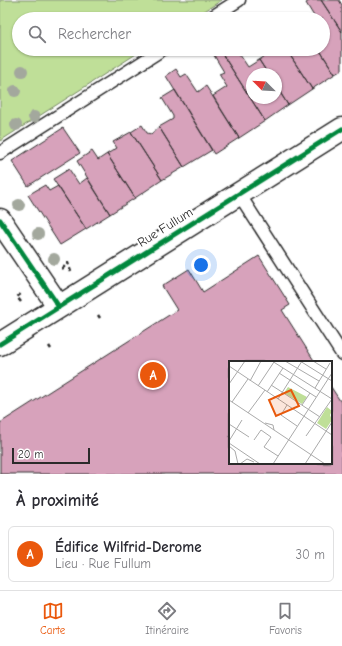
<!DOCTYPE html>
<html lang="fr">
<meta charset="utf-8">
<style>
body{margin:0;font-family:"Comic Neue",sans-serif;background:#f7f7f7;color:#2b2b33}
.compass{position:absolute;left:246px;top:68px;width:36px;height:36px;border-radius:50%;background:#fff;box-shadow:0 1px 3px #0004;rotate:294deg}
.scale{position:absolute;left:12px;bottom:10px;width:78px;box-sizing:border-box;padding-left:4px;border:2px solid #2b2b2b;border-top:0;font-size:11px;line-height:14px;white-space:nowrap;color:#2b2b2b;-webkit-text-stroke:3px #fff;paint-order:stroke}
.you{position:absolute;left:201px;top:265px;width:14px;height:14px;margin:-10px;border:3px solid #fff;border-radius:50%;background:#1a73e8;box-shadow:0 0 0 6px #1a73e833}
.badge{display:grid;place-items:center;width:26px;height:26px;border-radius:50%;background:#ea580c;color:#fff;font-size:13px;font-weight:700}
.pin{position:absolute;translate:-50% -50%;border:2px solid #fff;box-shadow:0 1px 4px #0006}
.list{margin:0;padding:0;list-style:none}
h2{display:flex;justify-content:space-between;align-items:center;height:52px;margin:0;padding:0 16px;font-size:17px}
h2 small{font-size:13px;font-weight:400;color:#7c7c81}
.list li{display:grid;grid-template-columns:26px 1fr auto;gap:12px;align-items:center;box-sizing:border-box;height:56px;margin:0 8px 8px;padding:0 8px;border:1px solid #e1e1e2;border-radius:6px}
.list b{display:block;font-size:15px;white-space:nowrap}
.list p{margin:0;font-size:13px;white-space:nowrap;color:#7c7c81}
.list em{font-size:13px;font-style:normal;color:#7c7c81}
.icon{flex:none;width:22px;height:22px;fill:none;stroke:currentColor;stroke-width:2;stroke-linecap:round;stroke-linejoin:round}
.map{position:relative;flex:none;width:342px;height:474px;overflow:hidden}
.search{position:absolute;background:#fff;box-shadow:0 1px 3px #0004;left:12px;right:12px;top:12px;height:44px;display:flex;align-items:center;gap:10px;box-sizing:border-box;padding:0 14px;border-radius:22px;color:#7c7c81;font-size:15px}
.sheet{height:116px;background:#fff}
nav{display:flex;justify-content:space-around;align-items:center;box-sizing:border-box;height:56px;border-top:1px solid #e1e1e2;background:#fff;font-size:11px;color:#7c7c81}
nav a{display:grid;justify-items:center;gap:2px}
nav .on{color:#ea580c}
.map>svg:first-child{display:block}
.green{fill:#bfdf98;stroke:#758562}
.building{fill:#d7a2bb;stroke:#2b2b2b}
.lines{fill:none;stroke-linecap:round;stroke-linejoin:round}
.service-casing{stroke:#2b2b2b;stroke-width:15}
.minor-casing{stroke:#2b2b2b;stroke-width:25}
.path{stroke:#2b2b2b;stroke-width:2.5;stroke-dasharray:4 3;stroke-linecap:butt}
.service{stroke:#fff;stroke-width:12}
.minor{stroke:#fff;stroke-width:22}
.cycleway-casing{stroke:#fff;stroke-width:8}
.cycleway{stroke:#00873e;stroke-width:5}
.tree{fill:#a3a89d}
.labels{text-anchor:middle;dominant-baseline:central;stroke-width:4;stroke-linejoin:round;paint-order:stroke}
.street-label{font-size:13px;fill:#2b2b2b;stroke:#fff}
.inset-road{fill:none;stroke:#aaa;stroke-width:1}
.view{fill:#e8590c;fill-opacity:0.15;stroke:#e8590c;stroke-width:2}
.inset-edge{fill:none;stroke:#2b2b2b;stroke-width:2}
</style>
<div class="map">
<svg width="342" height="474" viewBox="0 0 342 474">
<rect width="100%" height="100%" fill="#fff"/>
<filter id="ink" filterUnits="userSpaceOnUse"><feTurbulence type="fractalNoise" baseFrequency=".025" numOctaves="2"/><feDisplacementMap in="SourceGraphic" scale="8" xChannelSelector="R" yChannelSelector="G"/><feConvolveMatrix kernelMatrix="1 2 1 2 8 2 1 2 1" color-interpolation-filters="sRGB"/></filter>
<g filter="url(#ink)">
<path class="green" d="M 0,0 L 222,0 L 192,19 L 19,19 L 19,49 L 144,49 L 0,141 Z"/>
<path class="building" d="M 311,0 L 321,0 L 342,32 L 342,70 L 335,74 L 319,49 L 323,49 L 323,19 L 313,19 L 315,18 L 306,3 Z
M 321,0 L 339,0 L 342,5 L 342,32 Z
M 219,49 L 265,121 L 239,138 L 213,96 L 227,87 L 219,74 L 224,72 L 212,52 Z
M 219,49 L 236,49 L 248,67 L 259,60 L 268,74 L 252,74 L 252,98 L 276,98 L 276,86 L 288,105 L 265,121 Z
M 267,49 L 286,49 L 312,89 L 288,105 L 276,86 L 276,74 L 268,74 L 259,60 L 270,53 Z
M 286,49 L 319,49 L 335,74 L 312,89 Z
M 176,69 L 181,77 L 186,74 L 198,92 L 206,86 L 239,138 L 214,154 L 166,76 Z
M 175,90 L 212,150 L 184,167 L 159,127 L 173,119 L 173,116 L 162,98 Z
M 142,125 L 147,133 L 151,134 L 159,127 L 184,167 L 162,180 L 131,132 Z
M 63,128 L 80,153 L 28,186 L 12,161 Z
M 131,132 L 162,180 L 135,198 L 107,154 L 117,148 L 113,142 Z
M 92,151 L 98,160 L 107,154 L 135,198 L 110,214 L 77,161 Z
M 69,169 L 79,184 L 87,178 L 110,214 L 86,229 L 53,179 Z
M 45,185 L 49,191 L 58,186 L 86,229 L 60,245 L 28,195 Z
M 259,256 L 290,305 L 282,310 L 315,362 L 230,362 L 230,463 L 331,463 L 331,387 L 342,404 L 342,474 L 0,474 L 0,423 L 177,310 L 162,286 L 189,269 L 203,292 Z"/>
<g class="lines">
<g class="service-casing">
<path id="service" d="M 209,19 L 239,0
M 0,153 L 163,49
M 239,194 L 342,354"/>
</g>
<g class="minor-casing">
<path id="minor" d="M 0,220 L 59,307
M 0,344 L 342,129"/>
</g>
<path class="path" d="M 62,269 L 68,263 L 71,272
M 21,302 L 17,297 L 22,293
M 98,315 L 100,318
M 49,346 L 51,349"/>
<use href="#service" class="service"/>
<use href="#minor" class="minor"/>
<g class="cycleway-casing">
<path id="cycleway" d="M 0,220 L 59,307
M 0,344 L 342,129"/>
</g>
<use href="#cycleway" class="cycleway"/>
</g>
<g class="tree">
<circle cx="22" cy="71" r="6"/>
<circle cx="15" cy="91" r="6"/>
<circle cx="34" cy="117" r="6"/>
<circle cx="16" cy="125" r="6"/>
<circle cx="19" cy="205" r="6"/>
<circle cx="38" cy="234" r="6"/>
<circle cx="54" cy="259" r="6"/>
</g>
</g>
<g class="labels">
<g class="street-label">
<text transform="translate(165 227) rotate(-32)">Rue Fullum</text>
</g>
</g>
<g transform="translate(229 361)">
<rect width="103" height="103" fill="#fff"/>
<path d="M 59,26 L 78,36 L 73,43 L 55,32 ZM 98,46 L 103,50 L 101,54 L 103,59 L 97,68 L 88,62 Z" fill="#bfdf98"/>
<path class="inset-road" d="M 43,0 L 103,38M 56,0 L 90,20M 71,0 L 103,20M 84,0 L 97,8M 0,5 L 103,74M 50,12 L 87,36M 21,20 L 32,0M 0,23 L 16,0M 42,24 L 53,31M 29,25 L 45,1M 86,27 L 101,2M 38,31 L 54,7M 53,31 L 91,56M 49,38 L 73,0M 0,39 L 96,103M 3,41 L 19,18M 58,44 L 52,54 L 68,65M 73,44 L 81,32M 19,52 L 36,29M 36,62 L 44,64 L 45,69M 0,63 L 20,76M 77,75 L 103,38M 25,79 L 32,69 L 42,76 L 35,86 L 49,95M 0,80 L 13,59M 0,82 L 31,103M 0,85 L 6,90 L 9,103M 11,103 L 18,98 L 25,101M 44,103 L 103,12M 76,103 L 103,61"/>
<path class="view" d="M 62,29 L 70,45 L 47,55 L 40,39 Z"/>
<rect width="103" height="103" class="inset-edge"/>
</g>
</svg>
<svg class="compass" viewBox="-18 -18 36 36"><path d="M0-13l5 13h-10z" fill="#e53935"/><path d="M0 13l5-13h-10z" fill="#7c7c81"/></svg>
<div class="scale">20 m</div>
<div class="you"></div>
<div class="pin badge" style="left:153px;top:375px">A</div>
<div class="search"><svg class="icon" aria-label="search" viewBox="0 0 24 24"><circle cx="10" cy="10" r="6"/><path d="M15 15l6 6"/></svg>Rechercher</div>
</div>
<section class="sheet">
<h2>À proximité<small></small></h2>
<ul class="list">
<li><span class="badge">A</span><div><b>Édifice Wilfrid-Derome</b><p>Lieu · Rue Fullum</p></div><em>30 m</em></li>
</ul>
</section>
<nav>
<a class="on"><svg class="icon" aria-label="map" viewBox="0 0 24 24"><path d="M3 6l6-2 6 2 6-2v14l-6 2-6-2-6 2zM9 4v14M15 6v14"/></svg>Carte</a>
<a><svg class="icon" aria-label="directions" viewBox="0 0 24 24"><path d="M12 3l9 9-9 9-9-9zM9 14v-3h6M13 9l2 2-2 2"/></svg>Itinéraire</a>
<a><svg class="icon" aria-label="saved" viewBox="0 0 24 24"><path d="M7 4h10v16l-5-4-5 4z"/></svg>Favoris</a>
</nav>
